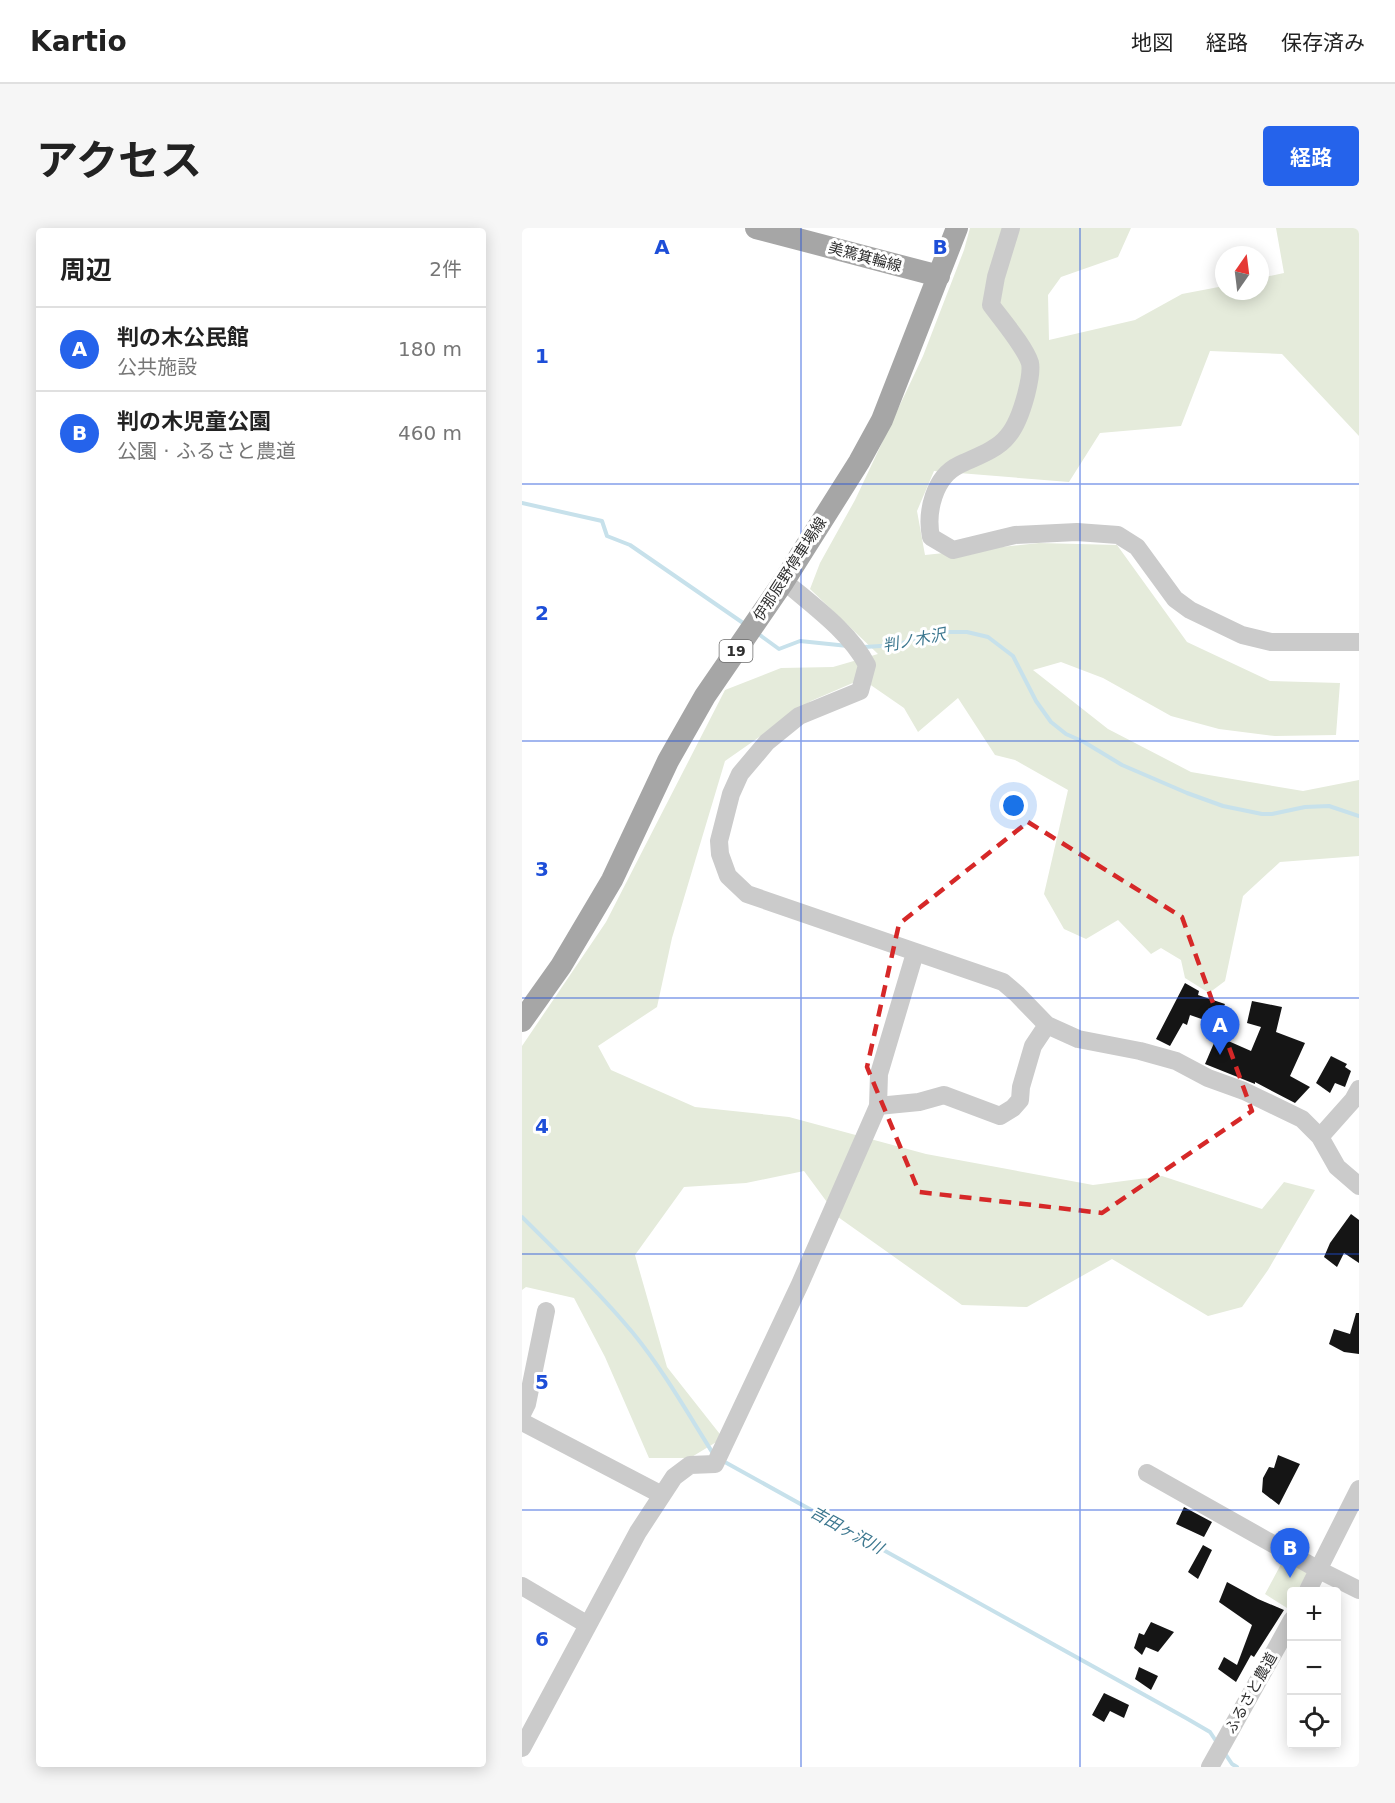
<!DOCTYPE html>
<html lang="ja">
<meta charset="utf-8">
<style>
body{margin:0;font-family:"DejaVu Sans","Noto Sans JP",sans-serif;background:#f6f6f6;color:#222}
.controls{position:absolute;right:18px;bottom:18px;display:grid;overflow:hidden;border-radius:6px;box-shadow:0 3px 15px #0003}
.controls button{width:54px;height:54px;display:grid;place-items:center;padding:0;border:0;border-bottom:2px solid #e0e0e0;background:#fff;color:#222;font:30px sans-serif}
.compass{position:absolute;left:693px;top:18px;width:54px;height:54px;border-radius:50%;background:#fff;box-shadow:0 3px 15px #0003;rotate:14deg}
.you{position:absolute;left:492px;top:578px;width:21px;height:21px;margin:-15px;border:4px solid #fff;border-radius:50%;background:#1a73e8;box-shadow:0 0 0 9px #1a73e833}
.badge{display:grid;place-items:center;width:39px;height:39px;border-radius:50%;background:#2563eb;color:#fff;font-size:20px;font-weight:700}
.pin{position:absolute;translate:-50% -50px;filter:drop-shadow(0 2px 3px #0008)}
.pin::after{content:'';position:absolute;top:32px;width:21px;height:18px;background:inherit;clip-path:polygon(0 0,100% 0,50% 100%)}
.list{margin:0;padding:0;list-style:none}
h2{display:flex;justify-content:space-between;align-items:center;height:78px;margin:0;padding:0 24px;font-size:26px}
h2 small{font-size:20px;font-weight:400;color:#767676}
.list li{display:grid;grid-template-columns:39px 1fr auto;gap:18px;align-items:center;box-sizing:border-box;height:84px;padding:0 24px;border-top:2px solid #e0e0e0}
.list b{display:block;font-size:22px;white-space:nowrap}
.list p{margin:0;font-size:20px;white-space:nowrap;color:#767676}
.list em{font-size:20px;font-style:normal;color:#767676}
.icon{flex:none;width:33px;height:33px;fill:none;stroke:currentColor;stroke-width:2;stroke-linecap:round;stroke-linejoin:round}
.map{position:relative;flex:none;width:837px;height:1539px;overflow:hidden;border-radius:6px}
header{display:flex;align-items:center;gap:36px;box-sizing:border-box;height:84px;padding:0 30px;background:#fff;border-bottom:2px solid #e0e0e0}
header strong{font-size:28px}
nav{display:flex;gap:33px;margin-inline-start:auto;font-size:21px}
.intro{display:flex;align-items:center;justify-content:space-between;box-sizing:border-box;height:144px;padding:0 36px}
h1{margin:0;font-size:42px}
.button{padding:15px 27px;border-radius:6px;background:#2563eb;color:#fff;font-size:21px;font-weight:700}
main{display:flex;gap:36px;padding:0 36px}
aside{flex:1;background:#fff;border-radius:6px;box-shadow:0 3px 15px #0003}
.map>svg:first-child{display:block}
.green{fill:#e5ebdb}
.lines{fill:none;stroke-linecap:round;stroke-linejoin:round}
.stream{stroke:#c7e1eb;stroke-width:4}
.building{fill:#151515}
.minor{stroke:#cbcbcb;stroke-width:18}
.major{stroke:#a6a6a6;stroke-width:22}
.marked{fill:none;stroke:#d62828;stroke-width:4.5;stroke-dasharray:12 8;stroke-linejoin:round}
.grid{fill:none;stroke:#1d4ed8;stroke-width:1.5;stroke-opacity:0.55}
.labels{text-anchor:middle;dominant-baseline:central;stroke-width:6;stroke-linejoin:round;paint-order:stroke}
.shield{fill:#fff;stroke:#6d6d6d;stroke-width:1.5}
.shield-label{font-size:14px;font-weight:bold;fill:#2e2e2e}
.street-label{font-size:15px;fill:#2e2e2e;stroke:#fff}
.water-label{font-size:16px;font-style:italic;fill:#3c778f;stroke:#fff}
.grid-label{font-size:20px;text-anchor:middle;font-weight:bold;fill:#1d4ed8;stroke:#fff;stroke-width:6;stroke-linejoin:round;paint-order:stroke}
</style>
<header>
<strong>Kartio</strong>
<nav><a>地図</a><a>経路</a><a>保存済み</a></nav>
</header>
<div class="intro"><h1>アクセス</h1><a class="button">経路</a></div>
<main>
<aside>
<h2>周辺<small>2件</small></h2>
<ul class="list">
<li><span class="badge">A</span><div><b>判の木公民館</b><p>公共施設</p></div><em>180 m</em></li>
<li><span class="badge">B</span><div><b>判の木児童公園</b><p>公園 · ふるさと農道</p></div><em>460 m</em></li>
</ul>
</aside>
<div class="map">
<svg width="837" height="1539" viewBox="0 0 837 1539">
<rect width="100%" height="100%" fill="#fff"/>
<path class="green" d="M 448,0 L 609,0 L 596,29 L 539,49 L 526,67 L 527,112 L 613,92 L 660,66 L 702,58 L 702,63 L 738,63 L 738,50 L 762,45 L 754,0 L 837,0 L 837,208 L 760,126 L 688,123 L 659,198 L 578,205 L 547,254 L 412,243 L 395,283 L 403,327 L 517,315 L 595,317 L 665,414 L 748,453 L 818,455 L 814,507 L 753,508 L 697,501 L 649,488 L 581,450 L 539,434 L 511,442 L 586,501 L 669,544 L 781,563 L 837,552 L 837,628 L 758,634 L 721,668 L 703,753 L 687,765 L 663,750 L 659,732 L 639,720 L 629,726 L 596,692 L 564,711 L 542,701 L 522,666 L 546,562 L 493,532 L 473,527 L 436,470 L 396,504 L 382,480 L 340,451 L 289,473 L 203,533 L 150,710 L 135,779 L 76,818 L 89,842 L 173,879 L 267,889 L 404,926 L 571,957 L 640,948 L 740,981 L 762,954 L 793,962 L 746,1042 L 720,1079 L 686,1088 L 590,1031 L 505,1079 L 440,1077 L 316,989 L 282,943 L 224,955 L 162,959 L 113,1027 L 145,1139 L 201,1210 L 168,1230 L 127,1230 L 83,1129 L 52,1070 L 4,1059 L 0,1062 L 0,818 L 84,694 L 203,462 L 259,440 L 311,439 L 356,426 L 288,361 L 298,335 L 333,272 L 401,128 L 442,22 Z
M 766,1323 L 791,1336 L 775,1363 L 770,1364 L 769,1373 L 765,1380 L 743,1366 Z"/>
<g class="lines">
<path class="stream" d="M 0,275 L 80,293 L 85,308 L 108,317 L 224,397
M 235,405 L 257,421 L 278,413 L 326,418
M 342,419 L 375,417 L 397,409 L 422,404 L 445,404 L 466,409 L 491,428 L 514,473 L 529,494 L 544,506 L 562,514 L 600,537 L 665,565 L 701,578 L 740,586 L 750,586 L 783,579 L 807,578 L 837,588
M 0,989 C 38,1027 77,1064 111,1105 C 142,1143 166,1186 192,1227
M 201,1233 L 664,1490 L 688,1504 L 696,1516
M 702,1524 L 710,1536 L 715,1539"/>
</g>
<path class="building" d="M 663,755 L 677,763 L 676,767 L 703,776 L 694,796 L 668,787 L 665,797 L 661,795 L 648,818 L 634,811 Z
M 730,773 L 760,779 L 754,804 L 783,815 L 768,848 L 788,859 L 773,875 L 733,854 L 733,856 L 683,836 L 695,808 L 729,823 L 739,799 L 725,795 Z
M 809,828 L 825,836 L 823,839 L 829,843 L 823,859 L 813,855 L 808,865 L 794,855 Z
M 829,986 L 837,992 L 837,1035 L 822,1025 L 815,1039 L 802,1029 L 808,1015 Z
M 834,1085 L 837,1085 L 837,1126 L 822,1124 L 807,1116 L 812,1101 L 828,1106 Z
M 756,1227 L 778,1236 L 757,1277 L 740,1264 L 741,1250 L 747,1239 L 752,1240 Z
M 662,1279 L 690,1294 L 682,1309 L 654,1296 Z
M 681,1317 L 690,1322 L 676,1351 L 666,1344 Z
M 705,1354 L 736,1371 L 762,1382 L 732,1429 L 729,1427 L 714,1454 L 696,1441 L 702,1429 L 715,1437 L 730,1397 L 697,1374 Z
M 629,1394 L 652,1404 L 636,1424 L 624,1419 L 620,1427 L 612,1420 L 617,1405 L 622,1407 Z
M 617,1439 L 636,1448 L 629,1462 L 613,1451 Z
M 582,1465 L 607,1477 L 602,1490 L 588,1483 L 582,1494 L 570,1487 Z"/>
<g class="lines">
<path class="minor" d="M 489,0 L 474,49 L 469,77 C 480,92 503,119 508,135 C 510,144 506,159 504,167 C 500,182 495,198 485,209 C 475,222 451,230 437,237 C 412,249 404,284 409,309 L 431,322 L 493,307 L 555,304 L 596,307 L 615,319 L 653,371 L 668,382 L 720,407 L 749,414 L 837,414
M 262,353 C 290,377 328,404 345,437 L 338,463 L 277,488 L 245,514 L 218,546 L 209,566 L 197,613 L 198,626 L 206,648 L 225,666 L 481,754 L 495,766 L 525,797 L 556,811 L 618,823 L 654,833 L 686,850 L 722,863 L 780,891 L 798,909 L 815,939 L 837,958
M 356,878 L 397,874 L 422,867 L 478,888 L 491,880 L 498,872 L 499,859 L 511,818 L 525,797
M 798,909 L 831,872 L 837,861
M 0,1186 L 5,1176 L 24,1083
M 2,1195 L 140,1267
M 625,1245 L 797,1342 L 837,1362
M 0,1358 L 66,1397
M 785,1364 L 837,1261
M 0,1520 L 116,1304 L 152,1249 L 168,1237 L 193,1236 L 278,1056 L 356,878 L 357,846 L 393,725
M 688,1539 L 770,1392"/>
<path class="major" d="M 234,0 L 417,48
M 0,793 L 39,738 L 90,652 L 146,533 L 183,468 L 262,353 L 337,234 L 360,192 L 435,0"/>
</g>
<path class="marked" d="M 506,594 L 660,689 L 730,883 L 580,985 L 397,964 L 345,839 L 377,696 Z"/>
<path class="grid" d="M 279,0 L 279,1539M 558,0 L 558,1539M 0,256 L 837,256M 0,513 L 837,513M 0,770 L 837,770M 0,1026 L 837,1026M 0,1282 L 837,1282"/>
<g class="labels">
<rect class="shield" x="197.5" y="412" width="33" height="22" rx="4.5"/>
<g class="shield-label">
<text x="214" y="423">19</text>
</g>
<g class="street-label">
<text transform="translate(343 29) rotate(15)">美篶箕輪線</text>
<text transform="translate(268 341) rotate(-57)">伊那辰野停車場線</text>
<text transform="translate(729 1465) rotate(-61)">ふるさと農道</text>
</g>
<g class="water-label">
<text transform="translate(392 412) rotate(-11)">判ノ木沢</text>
<text transform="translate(325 1302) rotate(29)">吉田ヶ沢川</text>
</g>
</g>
<g class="grid-label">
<text x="140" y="26">A</text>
<text x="418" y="26">B</text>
<text x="20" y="135">1</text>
<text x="20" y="392">2</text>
<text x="20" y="648">3</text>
<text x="20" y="905">4</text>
<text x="20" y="1161">5</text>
<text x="20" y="1418">6</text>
</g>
</svg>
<div class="controls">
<button>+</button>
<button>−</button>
<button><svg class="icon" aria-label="locate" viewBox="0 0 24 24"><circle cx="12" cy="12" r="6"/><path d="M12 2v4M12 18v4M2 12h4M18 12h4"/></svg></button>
</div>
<svg class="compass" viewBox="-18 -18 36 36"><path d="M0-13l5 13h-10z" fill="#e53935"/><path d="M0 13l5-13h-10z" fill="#767676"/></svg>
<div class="you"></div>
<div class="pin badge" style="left:698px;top:827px">A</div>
<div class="pin badge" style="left:768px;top:1350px">B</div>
</div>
</main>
